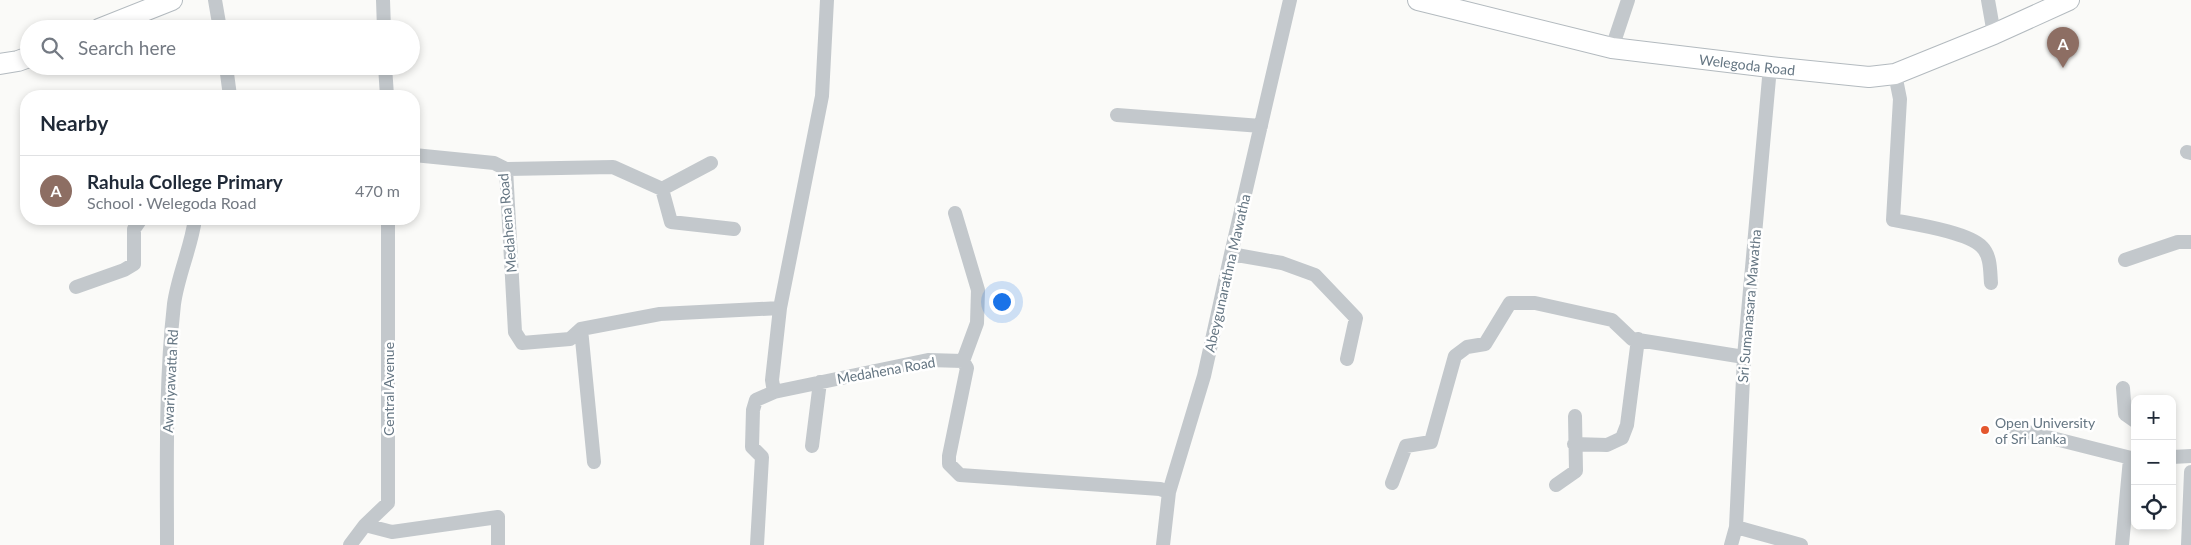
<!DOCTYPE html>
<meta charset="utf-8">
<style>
body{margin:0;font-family:Lato,sans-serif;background:#f6f6f7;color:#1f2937}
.controls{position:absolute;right:15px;bottom:15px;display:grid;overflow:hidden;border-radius:10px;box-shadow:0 2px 8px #0003}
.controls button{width:45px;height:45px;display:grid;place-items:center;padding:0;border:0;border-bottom:1px solid #e0e1e3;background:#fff;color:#1f2937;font:25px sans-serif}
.you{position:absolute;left:1001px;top:301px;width:18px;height:18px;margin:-12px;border:4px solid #fff;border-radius:50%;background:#1a73e8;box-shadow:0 0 0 8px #1a73e833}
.badge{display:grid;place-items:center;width:32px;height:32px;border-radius:50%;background:#b45309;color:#fff;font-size:16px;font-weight:700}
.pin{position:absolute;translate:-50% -41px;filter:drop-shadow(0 1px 2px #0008)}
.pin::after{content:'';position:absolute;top:26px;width:18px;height:15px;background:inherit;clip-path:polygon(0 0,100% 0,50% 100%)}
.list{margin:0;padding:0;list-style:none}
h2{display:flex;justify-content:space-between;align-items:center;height:65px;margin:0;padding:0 20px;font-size:21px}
h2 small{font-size:16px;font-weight:400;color:#747a83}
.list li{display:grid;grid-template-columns:32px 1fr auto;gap:15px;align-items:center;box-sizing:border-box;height:70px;padding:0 20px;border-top:1px solid #e0e1e3}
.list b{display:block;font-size:19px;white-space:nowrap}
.list p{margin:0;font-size:16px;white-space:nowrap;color:#747a83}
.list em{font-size:16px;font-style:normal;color:#747a83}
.icon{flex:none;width:28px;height:28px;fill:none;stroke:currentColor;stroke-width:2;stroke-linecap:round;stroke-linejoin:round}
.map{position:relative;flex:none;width:2191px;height:545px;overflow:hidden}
.search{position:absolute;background:#fff;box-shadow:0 2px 8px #0003;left:20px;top:20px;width:400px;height:55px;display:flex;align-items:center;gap:12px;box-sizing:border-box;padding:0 18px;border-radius:28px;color:#747a83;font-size:19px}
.panel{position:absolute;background:#fff;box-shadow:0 2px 8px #0003;left:20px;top:90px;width:400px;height:135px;border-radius:20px}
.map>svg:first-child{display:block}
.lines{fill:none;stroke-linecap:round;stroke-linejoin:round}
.secondary-casing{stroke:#b3babf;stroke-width:22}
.street{stroke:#c3c8cc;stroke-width:14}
.secondary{stroke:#fff;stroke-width:20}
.poi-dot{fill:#e4572e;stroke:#fff;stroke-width:2}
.labels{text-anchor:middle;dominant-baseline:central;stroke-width:5;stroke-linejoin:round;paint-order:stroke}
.street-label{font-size:14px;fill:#657683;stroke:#fff}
.poi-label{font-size:14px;fill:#657683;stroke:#fff;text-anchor:start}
</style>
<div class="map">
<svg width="2191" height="545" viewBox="0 0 2191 545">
<rect width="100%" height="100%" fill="#fafaf8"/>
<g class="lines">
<g class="secondary-casing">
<g id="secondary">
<path id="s1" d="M 1418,0 L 1612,48 L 1770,67 L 1869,77 L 1895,74 L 1994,34 L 2069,0"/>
<path d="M 99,29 L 172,0"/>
<path d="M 0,64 L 18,61 L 29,57"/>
</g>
</g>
<path class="street" d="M 215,0 L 220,29
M 383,0 L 384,29
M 1988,0 L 1994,34
M 1612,48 L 1628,0
M 226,66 L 230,96
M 385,66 L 387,96
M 1895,74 L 1900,99 L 1893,220 C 1913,224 1968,232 1982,247 C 1991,256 1990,271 1991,283
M 1117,115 L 1261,126
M 2187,152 L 2191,153
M 414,155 L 494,163 L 506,169 L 515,332 L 522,343 L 570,339 L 581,329 L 660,314 L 780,308
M 506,169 L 613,167 L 662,189 L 671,222 L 734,229
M 662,189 L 711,163
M 955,213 L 978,290 L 977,323 L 963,361
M 1231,254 L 1282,263 L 1315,275 L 1356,318 L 1347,359
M 2125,260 L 2178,242 L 2191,242
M 76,287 L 124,270 L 134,264 L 134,229 L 141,219
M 581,329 L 594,462
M 2123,388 L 2125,414 L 2135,421
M 774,392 L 772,380 L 780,308 L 822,96 L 827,0
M 2012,428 L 2135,459
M 1574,444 L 1607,445 L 1622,438 L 1627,425 L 1638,339
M 812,446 L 820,382
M 2172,457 L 2191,456
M 1392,483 L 1406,446 L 1431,442 L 1455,356 L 1467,347 L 1485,344 L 1510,303 L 1535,303 L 1612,320 L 1632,339 L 1744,357
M 1556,485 L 1576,471 L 1575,416
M 365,525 L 392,532 L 498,517 L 498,545
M 1736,527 L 1801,545
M 167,545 C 167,465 165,384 174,304 C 178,275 191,248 195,219
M 350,545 L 365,525 L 388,503 L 388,219
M 757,545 L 762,457 L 752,447 L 753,410 L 756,400 L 774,392 L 928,360 L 963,361 L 967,368 L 949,456 L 949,464 L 960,475 L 1160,489 L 1169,492
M 1163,545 L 1169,492 L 1204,376 L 1231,254 L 1290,0
M 1731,545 L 1736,527 L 1744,357 L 1770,67
M 2122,545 L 2130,459
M 2188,545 L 2191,472"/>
<use href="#secondary" class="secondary"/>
</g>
<circle class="poi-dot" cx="1985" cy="430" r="5"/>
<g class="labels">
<g class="street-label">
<text stroke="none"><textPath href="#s1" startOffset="336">Welegoda Road</textPath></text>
<text transform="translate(507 223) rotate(-95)">Medahena Road</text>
<text transform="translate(1227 273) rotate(-77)">Abeygunarathna Mawatha</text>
<text transform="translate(1749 306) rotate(-85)">Sri Sumanasara Mawatha</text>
<text transform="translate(886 370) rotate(-10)">Medahena Road</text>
<text transform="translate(170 381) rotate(-87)">Awariyawatta Rd</text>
<text transform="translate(388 389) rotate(-90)">Central Avenue</text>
</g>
<g class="poi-label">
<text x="1995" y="422">Open University<tspan x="1995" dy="16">of Sri Lanka</tspan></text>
</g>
</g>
</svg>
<div class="controls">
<button>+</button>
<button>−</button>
<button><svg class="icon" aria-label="locate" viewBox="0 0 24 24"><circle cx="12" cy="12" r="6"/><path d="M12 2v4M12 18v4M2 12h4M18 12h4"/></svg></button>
</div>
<div class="you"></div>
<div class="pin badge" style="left:2063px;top:68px;background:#8d6e63">A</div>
<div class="search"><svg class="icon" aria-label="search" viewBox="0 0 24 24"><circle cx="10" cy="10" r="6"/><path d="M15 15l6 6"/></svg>Search here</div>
<section class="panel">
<h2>Nearby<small></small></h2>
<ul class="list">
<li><span class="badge" style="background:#8d6e63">A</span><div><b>Rahula College Primary</b><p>School · Welegoda Road</p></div><em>470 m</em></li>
</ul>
</section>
</div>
